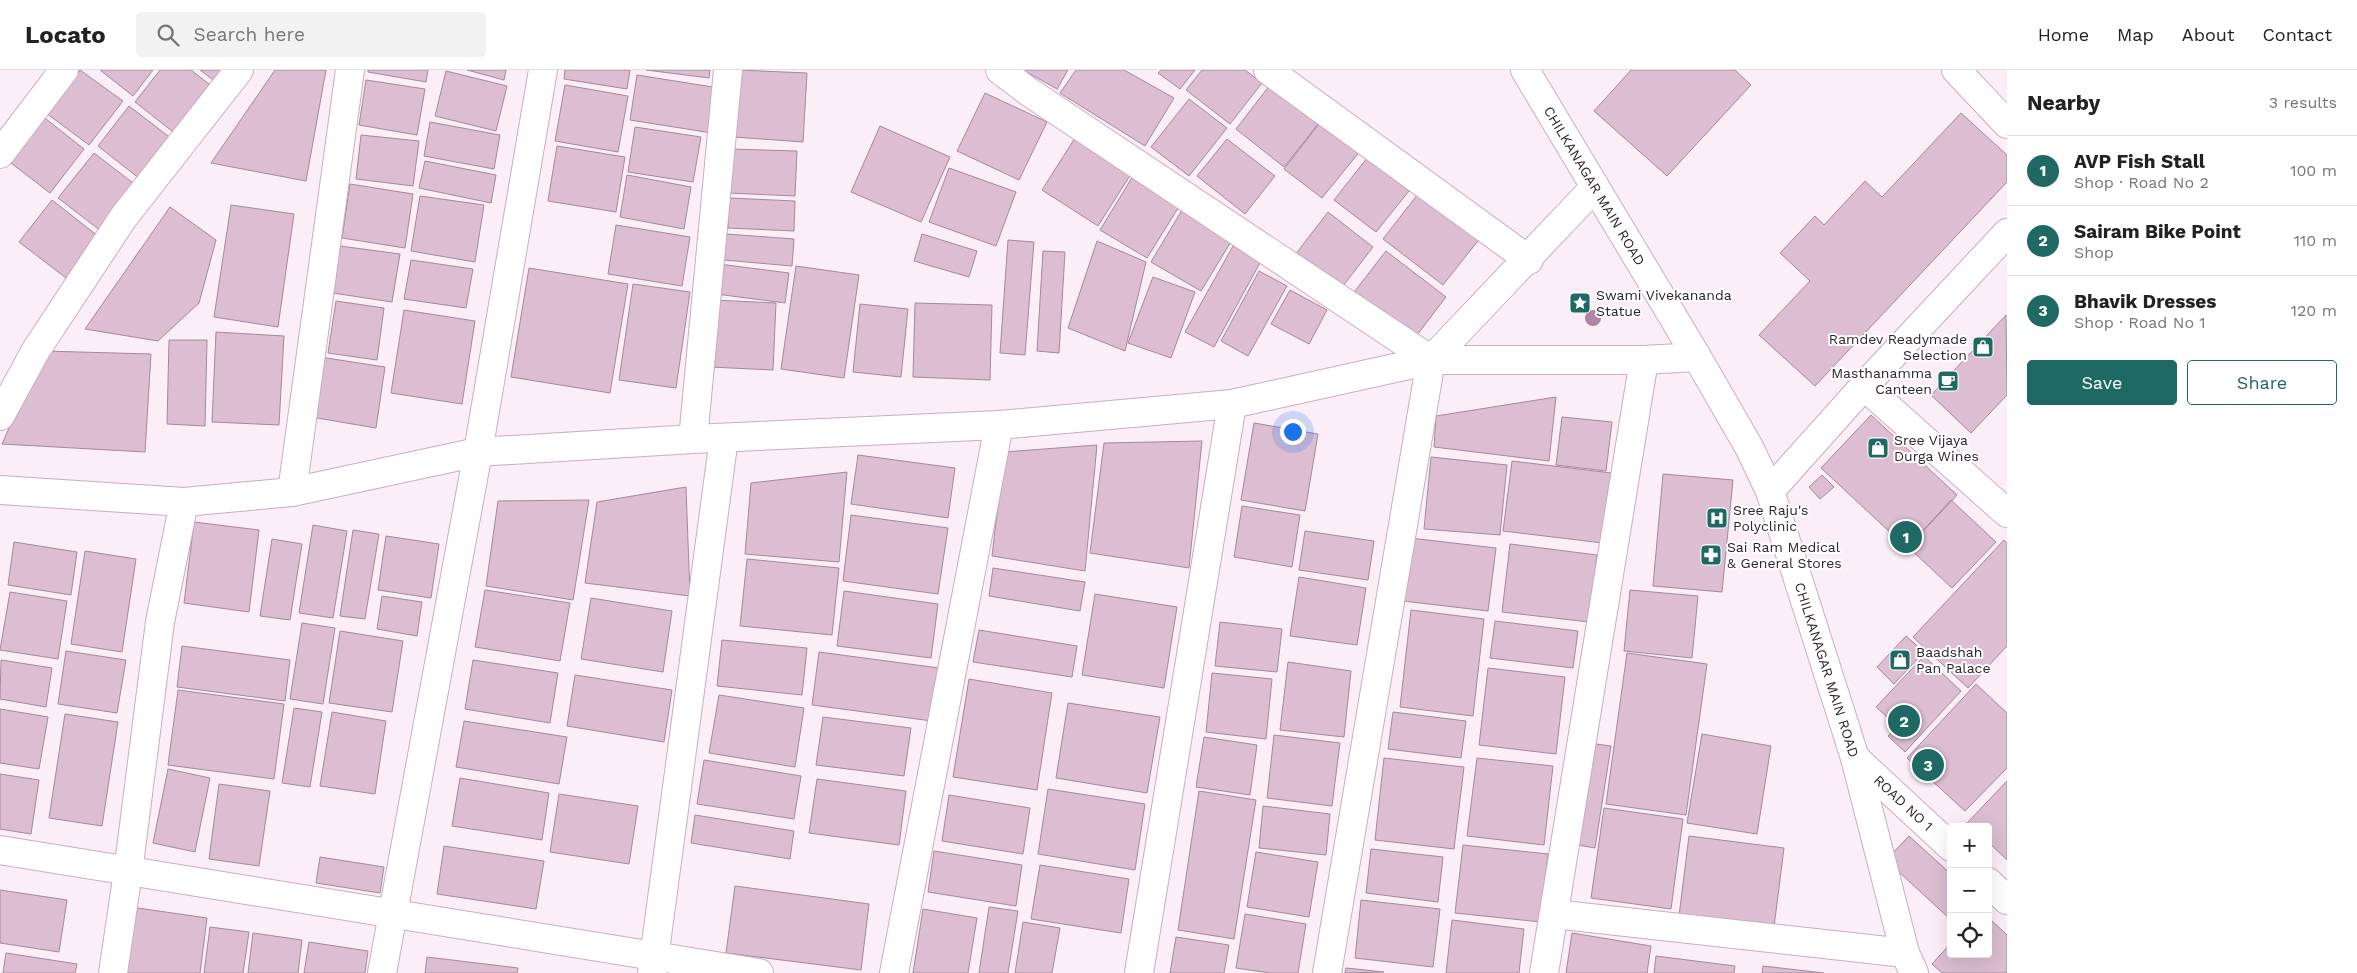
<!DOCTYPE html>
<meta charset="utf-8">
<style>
body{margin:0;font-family:"Work Sans",sans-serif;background:#f2f2f2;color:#222}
.controls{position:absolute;right:15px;bottom:15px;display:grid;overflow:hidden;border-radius:5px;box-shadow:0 5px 20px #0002}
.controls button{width:45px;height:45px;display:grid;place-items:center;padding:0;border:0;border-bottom:1px solid #e0e0e0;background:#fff;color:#222;font:25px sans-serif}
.you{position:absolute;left:1292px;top:361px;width:18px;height:18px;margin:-12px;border:4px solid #fff;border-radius:50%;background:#1a73e8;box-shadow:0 0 0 8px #1a73e833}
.badge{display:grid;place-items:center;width:32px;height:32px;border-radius:50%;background:#1e6963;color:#fff;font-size:16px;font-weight:700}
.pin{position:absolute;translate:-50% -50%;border:2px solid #fff;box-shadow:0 1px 5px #0006}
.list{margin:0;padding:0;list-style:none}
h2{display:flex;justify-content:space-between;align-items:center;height:65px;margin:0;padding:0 20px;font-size:21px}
h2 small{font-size:16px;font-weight:400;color:#767676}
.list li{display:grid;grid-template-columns:32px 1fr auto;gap:15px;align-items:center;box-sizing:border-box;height:70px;padding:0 20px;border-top:1px solid #e0e0e0}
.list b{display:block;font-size:19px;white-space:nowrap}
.list p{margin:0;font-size:16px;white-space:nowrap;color:#767676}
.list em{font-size:16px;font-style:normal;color:#767676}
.actions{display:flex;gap:10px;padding:15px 20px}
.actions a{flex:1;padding:11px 0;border:1px solid #1e6963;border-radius:5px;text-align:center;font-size:18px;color:#1e6963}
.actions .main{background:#1e6963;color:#fff}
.icon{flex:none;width:28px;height:28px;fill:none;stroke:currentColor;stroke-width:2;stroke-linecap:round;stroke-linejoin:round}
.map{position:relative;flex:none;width:2007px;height:903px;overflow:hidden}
header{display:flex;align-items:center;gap:30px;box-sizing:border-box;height:70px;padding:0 25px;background:#fff;border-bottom:1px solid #e0e0e0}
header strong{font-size:24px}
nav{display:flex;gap:28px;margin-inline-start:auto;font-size:18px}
.search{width:350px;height:45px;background:#f2f2f2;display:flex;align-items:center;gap:12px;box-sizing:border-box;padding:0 18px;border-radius:5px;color:#767676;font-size:19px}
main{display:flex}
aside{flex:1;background:#fff}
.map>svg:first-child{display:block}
.building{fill:#dcbdd2;stroke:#a5889c}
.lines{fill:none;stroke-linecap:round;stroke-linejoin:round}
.minor-casing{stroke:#cbacc2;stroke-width:30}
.major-casing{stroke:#cbacc2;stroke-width:30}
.minor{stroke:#fff;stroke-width:28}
.major{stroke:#fff;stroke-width:28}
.tree{fill:#af84a4}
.labels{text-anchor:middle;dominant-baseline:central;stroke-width:4;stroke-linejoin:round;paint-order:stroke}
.street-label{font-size:14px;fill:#2f232b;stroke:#fff}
.poi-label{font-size:14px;fill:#2f232b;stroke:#fff;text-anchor:start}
</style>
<header>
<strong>Locato</strong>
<div class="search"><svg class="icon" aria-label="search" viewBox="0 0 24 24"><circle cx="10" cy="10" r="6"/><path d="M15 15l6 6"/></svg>Search here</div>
<nav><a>Home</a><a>Map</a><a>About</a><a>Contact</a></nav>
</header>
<main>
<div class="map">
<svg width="2007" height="903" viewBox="0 0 2007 903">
<rect width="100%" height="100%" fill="#fbeef7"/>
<path class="building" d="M 80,0 L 123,31 L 89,75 L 46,43 Z
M 100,0 L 153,0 L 133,26 Z
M 160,0 L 191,0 L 218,21 L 182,69 L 135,32 Z
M 200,0 L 231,0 L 220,15 Z
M 275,0 L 326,0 L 306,111 L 211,93 Z
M 368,0 L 428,0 L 426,12 L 368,2 Z
M 467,0 L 506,0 L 504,10 Z
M 565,0 L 630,0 L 627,19 L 564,9 Z
M 646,0 L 710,0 L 709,8 Z
M 738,0 L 807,3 L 803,72 L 734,67 Z
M 1023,0 L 1068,0 L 1057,19 Z
M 1076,0 L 1124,0 L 1174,28 L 1145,76 L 1060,23 Z
M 1161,0 L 1195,0 L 1180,19 L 1158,3 Z
M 1202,0 L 1245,0 L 1262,13 L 1230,54 L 1186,20 Z
M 1631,0 L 1735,0 L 1751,15 L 1667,106 L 1594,41 Z
M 446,1 L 507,16 L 496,61 L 435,46 Z
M 637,5 L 719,18 L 712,63 L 630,50 Z
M 366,10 L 425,19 L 417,65 L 359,55 Z
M 565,15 L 628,26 L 618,82 L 555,71 Z
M 1270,15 L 1319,53 L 1284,97 L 1236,59 Z
M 985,23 L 1047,52 L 1019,110 L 957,81 Z
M 1189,29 L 1227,58 L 1189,106 L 1151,77 Z
M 129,36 L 172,69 L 140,109 L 98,76 Z
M 1961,43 L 2007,85 L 2007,112 L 1815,316 L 1759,265 L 1810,211 L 1780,183 L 1815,146 L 1824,155 L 1865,111 L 1882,127 Z
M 41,45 L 84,79 L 50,123 L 7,90 Z
M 1322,50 L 1361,80 L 1322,128 L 1284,99 Z
M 430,52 L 500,65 L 494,99 L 424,86 Z
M 880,56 L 950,87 L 921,152 L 851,122 Z
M 635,57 L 701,67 L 693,112 L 628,102 Z
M 361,65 L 419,71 L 413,116 L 356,109 Z
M 1075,68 L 1131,104 L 1098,156 L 1042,120 Z
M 1227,69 L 1275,106 L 1245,144 L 1197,106 Z
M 557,76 L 625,87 L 616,142 L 548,131 Z
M 1375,78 L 1417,111 L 1376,162 L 1334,130 Z
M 730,79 L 797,81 L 795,126 L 728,123 Z
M 94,83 L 137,116 L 101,161 L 58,128 Z
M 425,91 L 496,105 L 491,133 L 419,118 Z
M 949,98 L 1016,122 L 996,176 L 929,152 Z
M 627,105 L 691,117 L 684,159 L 620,147 Z
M 1133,106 L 1180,135 L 1147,188 L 1100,160 Z
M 350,114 L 413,124 L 405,178 L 342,168 Z
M 1425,115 L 1485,162 L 1443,215 L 1383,169 Z
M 420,126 L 484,135 L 475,192 L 411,181 Z
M 729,128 L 795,131 L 794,161 L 728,158 Z
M 52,130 L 103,170 L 70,211 L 19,172 Z
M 231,135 L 294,144 L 278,257 L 214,247 Z
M 170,137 L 216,170 L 199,233 L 158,271 L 85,259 Z
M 1182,140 L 1232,170 L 1201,221 L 1151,192 Z
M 1328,142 L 1373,177 L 1340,220 L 1295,185 Z
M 616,155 L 690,167 L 682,216 L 608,204 Z
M 726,164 L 794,169 L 792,196 L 724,190 Z
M 922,164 L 977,181 L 969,207 L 914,191 Z
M 1008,170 L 1034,172 L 1025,285 L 1000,283 Z
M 1097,171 L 1146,192 L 1125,281 L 1068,258 Z
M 340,176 L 400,184 L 392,232 L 333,223 Z
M 1233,176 L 1261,191 L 1214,277 L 1185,262 Z
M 1043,181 L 1065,182 L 1059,283 L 1037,281 Z
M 1386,181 L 1446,227 L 1411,273 L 1351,226 Z
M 411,190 L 473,199 L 466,238 L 404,229 Z
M 719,194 L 789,203 L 785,233 L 716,224 Z
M 796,196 L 859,205 L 844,308 L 781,299 Z
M 529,198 L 628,214 L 610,323 L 511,307 Z
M 1259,201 L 1287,216 L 1248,286 L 1221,271 Z
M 1153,207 L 1195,222 L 1171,288 L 1128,273 Z
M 633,214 L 690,222 L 676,318 L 619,310 Z
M 1290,220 L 1327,240 L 1309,274 L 1271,254 Z
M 713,230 L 776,233 L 773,300 L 710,297 Z
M 336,231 L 384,238 L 377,290 L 328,283 Z
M 915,233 L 992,235 L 990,310 L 913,307 Z
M 860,234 L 908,239 L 901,307 L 853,302 Z
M 404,240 L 475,251 L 462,334 L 391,323 Z
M 2006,245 L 2007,325 L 1971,363 L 1931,325 Z
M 216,262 L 284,266 L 279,355 L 212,352 Z
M 169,270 L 207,270 L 205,356 L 167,354 Z
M 43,281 L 151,284 L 145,382 L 2,374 Z
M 320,287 L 385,297 L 376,358 L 311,347 Z
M 1556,327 L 1549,391 L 1434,377 L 1436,346 Z
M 1871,345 L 1957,425 L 1907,478 L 1821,398 Z
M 1562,347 L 1612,352 L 1606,401 L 1556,395 Z
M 1254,353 L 1318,364 L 1305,441 L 1241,430 Z
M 1202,371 L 1189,498 L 1090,483 L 1104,373 Z
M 1097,375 L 1085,501 L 992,486 L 1004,382 Z
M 858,385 L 955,398 L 948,448 L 851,434 Z
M 1431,387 L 1507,395 L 1500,465 L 1424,459 Z
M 1512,391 L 1620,404 L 1611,474 L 1503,461 Z
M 847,402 L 839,492 L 745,484 L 751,413 Z
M 1663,404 L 1733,410 L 1722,522 L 1653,516 Z
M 1822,405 L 1834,417 L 1820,429 L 1809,417 Z
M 686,417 L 690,526 L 585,513 L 597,432 Z
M 589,430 L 573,530 L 486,516 L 498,431 Z
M 1951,430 L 1996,472 L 1952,518 L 1908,477 Z
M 1242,436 L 1300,445 L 1292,497 L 1234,487 Z
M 851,445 L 948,458 L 938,524 L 843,511 Z
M 194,452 L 259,460 L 249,542 L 184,533 Z
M 313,455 L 347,461 L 333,548 L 299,543 Z
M 353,460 L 379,464 L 365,549 L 340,546 Z
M 1305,461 L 1374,471 L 1368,510 L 1299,500 Z
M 386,466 L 439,474 L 431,528 L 378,520 Z
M 1410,468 L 1496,478 L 1488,541 L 1403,531 Z
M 272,469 L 302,474 L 290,550 L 260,546 Z
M 2004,470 L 2007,473 L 2007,576 L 1968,618 L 1913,567 Z
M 14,472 L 77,482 L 71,525 L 8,515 Z
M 1510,474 L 1597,485 L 1589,552 L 1502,542 Z
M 85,481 L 136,489 L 122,582 L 71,574 Z
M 747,489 L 839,498 L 832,565 L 740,556 Z
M 993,498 L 1085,512 L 1080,541 L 989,526 Z
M 1299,507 L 1366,518 L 1357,575 L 1290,566 Z
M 485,520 L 570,533 L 560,591 L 475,577 Z
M 1630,520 L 1698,526 L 1692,588 L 1624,581 Z
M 844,521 L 938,534 L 931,588 L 837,576 Z
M 10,522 L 67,531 L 58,589 L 0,580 Z
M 1095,524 L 1177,537 L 1164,618 L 1082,605 Z
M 382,526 L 422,532 L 417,566 L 377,559 Z
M 591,528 L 672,541 L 663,602 L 581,589 Z
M 1411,540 L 1484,549 L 1473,646 L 1400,637 Z
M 1495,551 L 1578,561 L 1573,598 L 1490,588 Z
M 1220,552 L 1282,559 L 1277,602 L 1215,596 Z
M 302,553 L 335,558 L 323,634 L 290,629 Z
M 979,560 L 1077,576 L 1072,607 L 973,592 Z
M 340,561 L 403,571 L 392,642 L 329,633 Z
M 1906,566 L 1924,582 L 1894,614 L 1877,597 Z
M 722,570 L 807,578 L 802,625 L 717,616 Z
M 182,576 L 290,590 L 285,631 L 177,617 Z
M 66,581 L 126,590 L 117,643 L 58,634 Z
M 819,582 L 939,598 L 932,651 L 812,635 Z
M 1627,583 L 1707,594 L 1686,745 L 1606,734 Z
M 1924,586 L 1961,621 L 1905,682 L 1888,666 L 1898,657 L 1876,637 Z
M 1,590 L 52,598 L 46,637 L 0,629 Z
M 473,590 L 558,603 L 550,653 L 465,639 Z
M 1288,592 L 1351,601 L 1344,667 L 1280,660 Z
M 1488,598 L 1565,607 L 1556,684 L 1479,675 Z
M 1212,603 L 1272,609 L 1266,669 L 1206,662 Z
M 575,605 L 672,620 L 664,672 L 567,656 Z
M 969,609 L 1052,623 L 1037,720 L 953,707 Z
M 1976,614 L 2007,643 L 2007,698 L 1965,741 L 1907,688 Z
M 178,620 L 284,634 L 274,709 L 168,695 Z
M 719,625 L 804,638 L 795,697 L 709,683 Z
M 1068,633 L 1160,647 L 1147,723 L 1056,708 Z
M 294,638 L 322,642 L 310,717 L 282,713 Z
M 0,639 L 48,647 L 39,699 L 0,693 Z
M 332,642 L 386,651 L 375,724 L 320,716 Z
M 1393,642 L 1466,651 L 1461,688 L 1388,679 Z
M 65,644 L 118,652 L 102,756 L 49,748 Z
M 823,647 L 911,658 L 904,706 L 816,695 Z
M 464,651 L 567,667 L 559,714 L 456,697 Z
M 1702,664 L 1771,676 L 1757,764 L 1687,753 Z
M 1274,665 L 1340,673 L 1332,736 L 1267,728 Z
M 1204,667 L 1257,675 L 1250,725 L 1196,717 Z
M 1589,673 L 1611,676 L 1595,778 L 1572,774 Z
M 1384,688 L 1464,697 L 1454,779 L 1375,770 Z
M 1477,688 L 1553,696 L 1544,775 L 1467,766 Z
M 704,690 L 801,706 L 794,749 L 697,734 Z
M 168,699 L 210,708 L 195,782 L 153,773 Z
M 0,704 L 39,710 L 31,764 L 0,759 Z
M 460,708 L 549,723 L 542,770 L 452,756 Z
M 817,709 L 906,721 L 899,775 L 809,763 Z
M 2007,711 L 2007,790 L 1988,772 L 1988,757 L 1972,757 L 1967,753 Z
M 219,714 L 270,721 L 259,796 L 209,789 Z
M 1048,719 L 1145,734 L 1135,800 L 1038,784 Z
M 1199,721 L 1256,730 L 1234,869 L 1178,860 Z
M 559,724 L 638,736 L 629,794 L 550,782 Z
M 949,725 L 1030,738 L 1023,784 L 942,771 Z
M 1263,736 L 1330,744 L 1326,785 L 1259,778 Z
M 1604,738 L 1683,749 L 1671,839 L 1591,828 Z
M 695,745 L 794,761 L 790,789 L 691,773 Z
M 1689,766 L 1784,778 L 1774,857 L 1679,846 Z
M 1909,766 L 1951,804 L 1951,850 L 1886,790 Z
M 1463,775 L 1548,784 L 1541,852 L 1455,843 Z
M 444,776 L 544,791 L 536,839 L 437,824 Z
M 1371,779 L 1443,787 L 1438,832 L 1366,823 Z
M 934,781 L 1022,795 L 1016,836 L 928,822 Z
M 1256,782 L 1318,792 L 1309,847 L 1247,837 Z
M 320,787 L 384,797 L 380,823 L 316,813 Z
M 1040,795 L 1129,809 L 1121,863 L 1031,849 Z
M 735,816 L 869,834 L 861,900 L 726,883 Z
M 0,820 L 67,830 L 59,882 L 0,873 Z
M 1361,830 L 1440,839 L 1433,897 L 1355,888 Z
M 131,837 L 207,848 L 200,903 L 122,903 Z
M 989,837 L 1018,841 L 1008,903 L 979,903 Z
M 923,839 L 977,848 L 968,903 L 913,903 Z
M 1245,844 L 1306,854 L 1298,903 L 1270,903 L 1236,898 Z
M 1988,847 L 2007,865 L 2007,903 L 1942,903 L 1932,894 L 1951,873 L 1951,884 L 1988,884 Z
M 1452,850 L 1524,859 L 1519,903 L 1446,903 Z
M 1023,852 L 1060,858 L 1052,903 L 1015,903 Z
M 210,857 L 249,862 L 243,903 L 204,903 Z
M 253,863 L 302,870 L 298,903 L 248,903 Z
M 1572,863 L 1651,876 L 1647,903 L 1566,903 Z
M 1176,867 L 1229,875 L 1224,903 L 1170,903 Z
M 309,872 L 368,881 L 365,903 L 304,903 Z
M 6,883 L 77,894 L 75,903 L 3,903 Z
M 1656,886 L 1735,896 L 1734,903 L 1654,903 Z
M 427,887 L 518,898 L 517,903 L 425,903 Z
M 1763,896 L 1824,903 L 1762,903 Z
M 1346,898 L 1384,902 L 1345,903 Z"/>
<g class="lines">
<g class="minor-casing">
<g id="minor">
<path d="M 1000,0 L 1029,22 L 1431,290"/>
<path d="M 1268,0 L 1529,190"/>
<path d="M 1956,0 L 2007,54"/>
<path d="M 0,84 L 64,0"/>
<path d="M 1864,316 L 2007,443"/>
<path d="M 0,346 L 36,280 L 123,148 L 239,0"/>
<path d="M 693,369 L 728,0"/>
<path d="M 0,420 L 184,432 L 292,422 L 478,382 L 693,369 L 999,355 L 1232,334 L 1431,290 L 1644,290 L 1697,287"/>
<path d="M 1770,421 L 1864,316 L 2007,163"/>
<path d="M 292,422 L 350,0"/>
<path id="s1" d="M 1855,688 L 1951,777"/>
<path d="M 0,780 L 759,903"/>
<path d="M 1988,812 L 2007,830"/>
<path d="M 1554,844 L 1905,883"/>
<path d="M 113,903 L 128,802 L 160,552 L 184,432"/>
<path d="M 382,903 L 478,382 L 543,0"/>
<path d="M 652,903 L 724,368"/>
<path d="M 894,903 L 999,355"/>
<path d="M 1139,903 L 1232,334"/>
<path d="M 1327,903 L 1431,290 L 1595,117"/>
<path d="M 1544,903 L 1644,290"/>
</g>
</g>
<g class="major-casing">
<g id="major">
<path id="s2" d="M 1525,0 L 1697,287 L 1749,377 L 1770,421 L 1855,688 L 1905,883 L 1914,903"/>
</g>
</g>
<use href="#minor" class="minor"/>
<use href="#major" class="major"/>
</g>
<circle class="tree" cx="1593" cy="248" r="8"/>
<defs>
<g id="sight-square" transform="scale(1.125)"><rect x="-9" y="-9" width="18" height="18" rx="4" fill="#1e6963" stroke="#fff"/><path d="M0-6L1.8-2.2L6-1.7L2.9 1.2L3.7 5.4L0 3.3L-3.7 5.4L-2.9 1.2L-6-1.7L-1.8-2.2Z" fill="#fff"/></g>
<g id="shop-square" transform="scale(1.125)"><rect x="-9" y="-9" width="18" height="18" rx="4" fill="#1e6963" stroke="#fff"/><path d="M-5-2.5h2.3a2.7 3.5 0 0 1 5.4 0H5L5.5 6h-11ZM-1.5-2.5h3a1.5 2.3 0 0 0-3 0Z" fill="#fff"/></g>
<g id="cafe-square" transform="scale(1.125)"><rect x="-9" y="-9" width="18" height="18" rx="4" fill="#1e6963" stroke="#fff"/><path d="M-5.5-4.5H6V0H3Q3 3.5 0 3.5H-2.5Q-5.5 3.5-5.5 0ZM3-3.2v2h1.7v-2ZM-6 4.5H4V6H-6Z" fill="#fff"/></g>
<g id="hospital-square" transform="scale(1.125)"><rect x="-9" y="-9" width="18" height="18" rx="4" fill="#1e6963" stroke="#fff"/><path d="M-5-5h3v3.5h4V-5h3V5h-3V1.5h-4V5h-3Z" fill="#fff"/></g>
<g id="pharmacy-square" transform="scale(1.125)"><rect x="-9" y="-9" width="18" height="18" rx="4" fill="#1e6963" stroke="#fff"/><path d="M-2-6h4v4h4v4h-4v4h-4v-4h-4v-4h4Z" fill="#fff"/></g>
</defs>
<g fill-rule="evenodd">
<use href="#sight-square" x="1580" y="233"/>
<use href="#shop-square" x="1983" y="277"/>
<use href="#cafe-square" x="1948" y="311"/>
<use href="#shop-square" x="1878" y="378"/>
<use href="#hospital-square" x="1717" y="448"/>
<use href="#pharmacy-square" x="1711" y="485"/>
<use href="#shop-square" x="1900" y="590"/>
</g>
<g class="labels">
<g class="street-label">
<text stroke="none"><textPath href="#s2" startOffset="135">CHILKANAGAR MAIN ROAD</textPath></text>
<text stroke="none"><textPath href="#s2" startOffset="675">CHILKANAGAR MAIN ROAD</textPath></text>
<text stroke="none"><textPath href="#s1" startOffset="66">ROAD NO 1</textPath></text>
</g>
<g class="poi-label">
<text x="1596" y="225">Swami Vivekananda<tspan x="1596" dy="16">Statue</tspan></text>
<text x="1967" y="269" text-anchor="end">Ramdev Readymade<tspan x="1967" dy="16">Selection</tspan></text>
<text x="1932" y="303" text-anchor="end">Masthanamma<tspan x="1932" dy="16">Canteen</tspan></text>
<text x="1894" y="370">Sree Vijaya<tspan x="1894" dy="16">Durga Wines</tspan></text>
<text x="1733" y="440">Sree Raju's<tspan x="1733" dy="16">Polyclinic</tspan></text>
<text x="1727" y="477">Sai Ram Medical<tspan x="1727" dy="16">&amp; General Stores</tspan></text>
<text x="1916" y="582">Baadshah<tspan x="1916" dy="16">Pan Palace</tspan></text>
</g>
</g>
</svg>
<div class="controls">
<button>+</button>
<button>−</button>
<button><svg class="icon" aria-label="locate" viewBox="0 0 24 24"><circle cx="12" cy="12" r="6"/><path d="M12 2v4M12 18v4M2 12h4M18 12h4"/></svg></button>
</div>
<div class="you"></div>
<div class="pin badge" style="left:1906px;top:467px">1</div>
<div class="pin badge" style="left:1904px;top:651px">2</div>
<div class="pin badge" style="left:1928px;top:695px">3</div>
</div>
<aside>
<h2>Nearby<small>3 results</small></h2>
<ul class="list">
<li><span class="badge">1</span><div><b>AVP Fish Stall</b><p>Shop · Road No 2</p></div><em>100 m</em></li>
<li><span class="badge">2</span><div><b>Sairam Bike Point</b><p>Shop</p></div><em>110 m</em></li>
<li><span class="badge">3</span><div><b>Bhavik Dresses</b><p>Shop · Road No 1</p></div><em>120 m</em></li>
</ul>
<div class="actions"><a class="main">Save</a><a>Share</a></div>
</aside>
</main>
